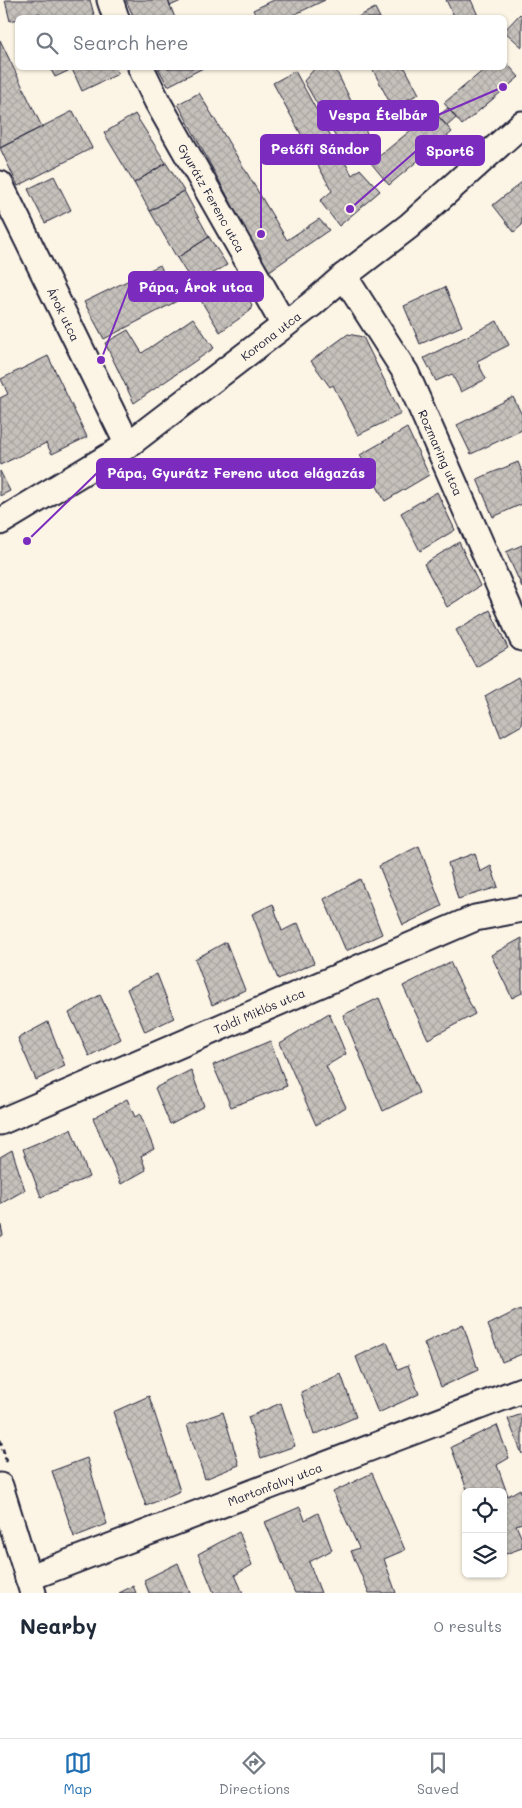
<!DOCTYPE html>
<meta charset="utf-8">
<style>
body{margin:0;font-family:Mali,sans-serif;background:#f6f6f7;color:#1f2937}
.controls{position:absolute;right:15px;bottom:15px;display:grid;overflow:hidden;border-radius:8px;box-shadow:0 1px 4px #0004}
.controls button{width:45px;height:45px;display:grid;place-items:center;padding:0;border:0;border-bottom:1px solid #e0e1e3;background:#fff;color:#1f2937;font:25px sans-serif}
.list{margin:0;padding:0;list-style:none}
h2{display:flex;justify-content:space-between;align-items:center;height:65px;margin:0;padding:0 20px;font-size:21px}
h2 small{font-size:16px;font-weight:400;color:#747a83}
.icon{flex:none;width:28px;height:28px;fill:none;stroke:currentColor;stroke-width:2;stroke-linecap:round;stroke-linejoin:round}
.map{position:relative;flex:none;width:522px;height:1593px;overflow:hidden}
.search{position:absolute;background:#fff;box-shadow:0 1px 4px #0004;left:15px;right:15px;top:15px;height:55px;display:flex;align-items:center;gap:12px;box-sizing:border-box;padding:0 18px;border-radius:8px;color:#747a83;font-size:19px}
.sheet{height:145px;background:#fff}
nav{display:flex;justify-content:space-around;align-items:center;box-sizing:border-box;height:70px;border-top:1px solid #e0e1e3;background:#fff;font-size:14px;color:#747a83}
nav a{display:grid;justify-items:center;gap:2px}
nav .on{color:#1f6fb2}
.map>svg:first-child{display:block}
.building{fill:url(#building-cross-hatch);stroke:#22223b}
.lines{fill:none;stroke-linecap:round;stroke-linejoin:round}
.minor-casing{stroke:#22223b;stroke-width:29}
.path{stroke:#22223b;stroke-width:3;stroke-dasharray:5 4;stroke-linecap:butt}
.minor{stroke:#fcf5e5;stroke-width:25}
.labels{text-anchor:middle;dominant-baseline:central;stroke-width:4.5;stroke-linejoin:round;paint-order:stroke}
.street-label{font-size:12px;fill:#22223b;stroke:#fcf5e5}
.leader{fill:none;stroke:#7b2cbf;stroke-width:2}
.callout-dot{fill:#7b2cbf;stroke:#fcf5e5;stroke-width:2}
.callout{fill:#7b2cbf;stroke:#7b2cbf;stroke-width:2}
.callout-label{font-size:14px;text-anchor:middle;font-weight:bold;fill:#fff}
</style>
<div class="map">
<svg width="522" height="1593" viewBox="0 0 522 1593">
<defs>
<pattern id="building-cross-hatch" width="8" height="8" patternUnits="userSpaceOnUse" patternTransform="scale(1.25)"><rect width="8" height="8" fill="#c6c1bb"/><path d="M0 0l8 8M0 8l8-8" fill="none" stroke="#aaa6a2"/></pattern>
</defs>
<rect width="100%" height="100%" fill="#fcf5e5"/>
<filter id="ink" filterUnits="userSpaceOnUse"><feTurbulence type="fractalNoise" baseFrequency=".02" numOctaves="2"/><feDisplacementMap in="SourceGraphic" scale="10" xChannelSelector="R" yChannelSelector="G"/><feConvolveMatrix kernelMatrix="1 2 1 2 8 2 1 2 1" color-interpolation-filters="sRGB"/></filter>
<g filter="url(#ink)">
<path class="building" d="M 5,0 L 90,0 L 95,18 L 42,18 L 40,13 L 25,18 L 18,18 L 18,19 L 10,21 Z
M 126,0 L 168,0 L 175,18 L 134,18 Z
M 168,0 L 183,0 L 170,6 Z
M 274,0 L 325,0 L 287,18 L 257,18 L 253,10 Z
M 446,0 L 471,0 L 479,18 L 455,18 Z
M 375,8 L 380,18 L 356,18 Z
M 520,14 L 522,16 L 522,47 L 504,31 Z
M 0,40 L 42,127 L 0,148 Z
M 504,60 L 519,77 L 462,125 L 444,103 L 486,68 L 504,68 Z
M 50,68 L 115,68 L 118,74 L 82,91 L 72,69 L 55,77 Z
M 158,68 L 203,68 L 168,86 Z
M 315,68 L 335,68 L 371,142 L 347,157 L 304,81 Z
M 372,68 L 405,68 L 419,94 L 392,107 Z
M 295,71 L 352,175 L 360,169 L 380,191 L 339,226 L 320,201 L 332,191 L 273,83 Z
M 199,93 L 287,240 L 319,219 L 329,230 L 268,272 L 178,104 Z
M 448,108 L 456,118 L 447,126 L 438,116 Z
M 73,111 L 92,148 L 18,186 L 0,148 Z
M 434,111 L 452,132 L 389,185 L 371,163 Z
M 135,114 L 166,163 L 134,183 L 104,133 Z
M 166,163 L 184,191 L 150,211 L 134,183 Z
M 54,176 L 71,210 L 45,223 L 28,189 Z
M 522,182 L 522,225 L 514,232 L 493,205 Z
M 184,191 L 209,237 L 177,258 L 150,211 Z
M 209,237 L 227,265 L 194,285 L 177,258 Z
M 160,265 L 177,301 L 104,339 L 84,302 Z
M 235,273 L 252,305 L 250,311 L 220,332 L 197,294 Z
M 445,287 L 462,326 L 420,344 L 404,306 Z
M 193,318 L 214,348 L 134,403 L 105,343 L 128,330 L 142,353 Z
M 497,321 L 509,345 L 477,361 L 486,379 L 461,392 L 452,374 L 436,381 L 424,358 Z
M 348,334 L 363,337 L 401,414 L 358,435 L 333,385 L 330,387 L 311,361 Z
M 48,356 L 87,437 L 52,454 L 46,443 L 0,465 L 0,398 L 8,394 L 1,379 Z
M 513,397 L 522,415 L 522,430 L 471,454 L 457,425 Z
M 407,428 L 429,475 L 385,501 L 360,455 Z
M 518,462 L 522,472 L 522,504 L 493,517 L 477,479 Z
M 0,471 L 10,491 L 0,496 Z
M 437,492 L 455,530 L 420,551 L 401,513 Z
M 459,542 L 480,586 L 447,607 L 424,564 Z
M 522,545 L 522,587 L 506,552 Z
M 490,610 L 508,648 L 476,667 L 456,630 Z
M 518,677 L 522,687 L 522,725 L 501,737 L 485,696 Z
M 419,846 L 442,906 L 403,925 L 379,866 Z
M 475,853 L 480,872 L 491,866 L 498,887 L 458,899 L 448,863 Z
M 360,879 L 382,934 L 346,951 L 324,899 Z
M 273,904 L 282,931 L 298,923 L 314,963 L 278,979 L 252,914 Z
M 522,938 L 522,993 L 512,998 L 491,955 Z
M 226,942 L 245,990 L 212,1005 L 195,959 Z
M 450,962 L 475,1014 L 428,1039 L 403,986 Z
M 157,974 L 174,1018 L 145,1032 L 127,989 Z
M 100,995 L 121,1039 L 89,1056 L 69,1013 Z
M 379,998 L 419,1093 L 383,1111 L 343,1015 Z
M 329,1013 L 346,1054 L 326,1066 L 346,1107 L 316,1125 L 280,1043 Z
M 48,1022 L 65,1066 L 36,1080 L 18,1038 Z
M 270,1041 L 287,1086 L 231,1107 L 213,1065 Z
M 191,1070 L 204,1106 L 170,1124 L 155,1088 Z
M 127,1099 L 135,1117 L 140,1114 L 154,1149 L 141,1156 L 146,1170 L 121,1184 L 93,1118 Z
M 71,1129 L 89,1177 L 41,1197 L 23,1149 Z
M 12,1150 L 25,1190 L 0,1204 L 0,1157 Z
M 0,1221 L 3,1235 L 0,1237 Z
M 520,1309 L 522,1314 L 522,1354 L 502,1362 L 488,1325 Z
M 463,1324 L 478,1370 L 441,1387 L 424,1343 Z
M 387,1342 L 398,1369 L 408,1365 L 419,1394 L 378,1413 L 356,1357 Z
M 341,1374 L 356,1417 L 314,1435 L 301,1392 Z
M 149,1396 L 180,1491 L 146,1506 L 113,1412 Z
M 281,1403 L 295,1446 L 261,1458 L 248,1417 Z
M 223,1412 L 239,1465 L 205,1479 L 187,1425 Z
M 522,1414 L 522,1454 L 508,1419 Z
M 497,1425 L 509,1458 L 497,1465 L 508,1496 L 520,1489 L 522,1495 L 522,1523 L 516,1525 L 522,1539 L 522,1548 L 503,1555 L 503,1492 L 468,1492 L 451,1447 Z
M 87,1458 L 107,1524 L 74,1537 L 52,1471 Z
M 372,1473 L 405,1550 L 384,1559 L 396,1593 L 369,1593 L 351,1551 L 359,1548 L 333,1492 Z
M 300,1507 L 305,1520 L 318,1513 L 332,1550 L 309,1562 L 321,1593 L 295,1593 L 265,1522 Z
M 239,1532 L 252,1565 L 235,1575 L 243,1593 L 214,1593 L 198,1554 Z
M 178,1563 L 190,1593 L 149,1593 L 144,1580 Z
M 133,1586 L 136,1593 L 119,1593 Z"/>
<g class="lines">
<g class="minor-casing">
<g id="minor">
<path d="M 110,0 L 116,18"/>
<path id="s1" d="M 141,68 L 157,101 L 284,325"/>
<path id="s2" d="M 0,184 L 128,445"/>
<path id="s3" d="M 344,276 L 406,373 L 522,638"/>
<path id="s4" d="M 0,522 L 128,445 L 312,304 L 344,276 L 409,226 L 522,124"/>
<path id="s5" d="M 0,1122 L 475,918 L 522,909"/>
<path d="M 0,1486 L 33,1593"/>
<path id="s6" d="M 28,1578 L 522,1390"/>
</g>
</g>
<path class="path" d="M 0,1440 L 7,1463"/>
<use href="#minor" class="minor"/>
</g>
</g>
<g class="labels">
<g class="street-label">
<text stroke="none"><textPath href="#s1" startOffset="148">Gyurátz Ferenc utca</textPath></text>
<text stroke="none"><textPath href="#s2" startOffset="145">Árok utca</textPath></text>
<text stroke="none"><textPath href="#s4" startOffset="329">Korona utca</textPath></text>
<text stroke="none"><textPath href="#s3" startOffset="202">Rozmaring utca</textPath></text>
<text stroke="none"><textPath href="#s5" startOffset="282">Toldi Miklós utca</textPath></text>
<text stroke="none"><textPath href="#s6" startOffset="264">Martonfalvy utca</textPath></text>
</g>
</g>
<path class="leader" d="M503 87L438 115M261 234L261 149M350 209L416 151M101 360L129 287M27 541L97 473"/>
<g class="callout-dot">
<circle cx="503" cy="87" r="5"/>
<circle cx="261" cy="234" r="5"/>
<circle cx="350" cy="209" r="5"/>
<circle cx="101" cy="360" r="5"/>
<circle cx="27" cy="541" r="5"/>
</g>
<g class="callout">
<rect x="318" y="101" width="120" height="29" rx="5"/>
<rect x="261" y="135" width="119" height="29" rx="5"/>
<rect x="416" y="136" width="68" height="29" rx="5"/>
<rect x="129" y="272" width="134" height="29" rx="5"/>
<rect x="97" y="459" width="278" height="29" rx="5"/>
</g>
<g class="callout-label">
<text x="378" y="120">Vespa Ételbár</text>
<text x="320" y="154">Petőfi Sándor</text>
<text x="450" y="156">Sport6</text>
<text x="196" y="292">Pápa, Árok utca</text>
<text x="236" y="478">Pápa, Gyurátz Ferenc utca elágazás</text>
</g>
</svg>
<div class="controls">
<button><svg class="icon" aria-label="locate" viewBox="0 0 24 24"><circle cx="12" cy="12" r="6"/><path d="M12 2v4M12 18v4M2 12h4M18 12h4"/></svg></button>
<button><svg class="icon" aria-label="layers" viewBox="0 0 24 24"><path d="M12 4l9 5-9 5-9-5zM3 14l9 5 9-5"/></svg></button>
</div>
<div class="search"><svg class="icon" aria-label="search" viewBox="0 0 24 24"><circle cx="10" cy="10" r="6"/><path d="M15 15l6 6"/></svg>Search here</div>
</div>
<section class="sheet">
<h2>Nearby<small>0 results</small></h2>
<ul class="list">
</ul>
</section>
<nav>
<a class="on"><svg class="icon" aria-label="map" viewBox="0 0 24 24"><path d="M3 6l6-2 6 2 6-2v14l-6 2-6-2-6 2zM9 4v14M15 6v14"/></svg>Map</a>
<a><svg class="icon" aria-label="directions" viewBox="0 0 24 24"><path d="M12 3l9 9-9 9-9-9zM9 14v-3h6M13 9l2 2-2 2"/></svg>Directions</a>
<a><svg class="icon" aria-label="saved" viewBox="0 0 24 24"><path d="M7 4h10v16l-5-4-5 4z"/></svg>Saved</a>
</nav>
